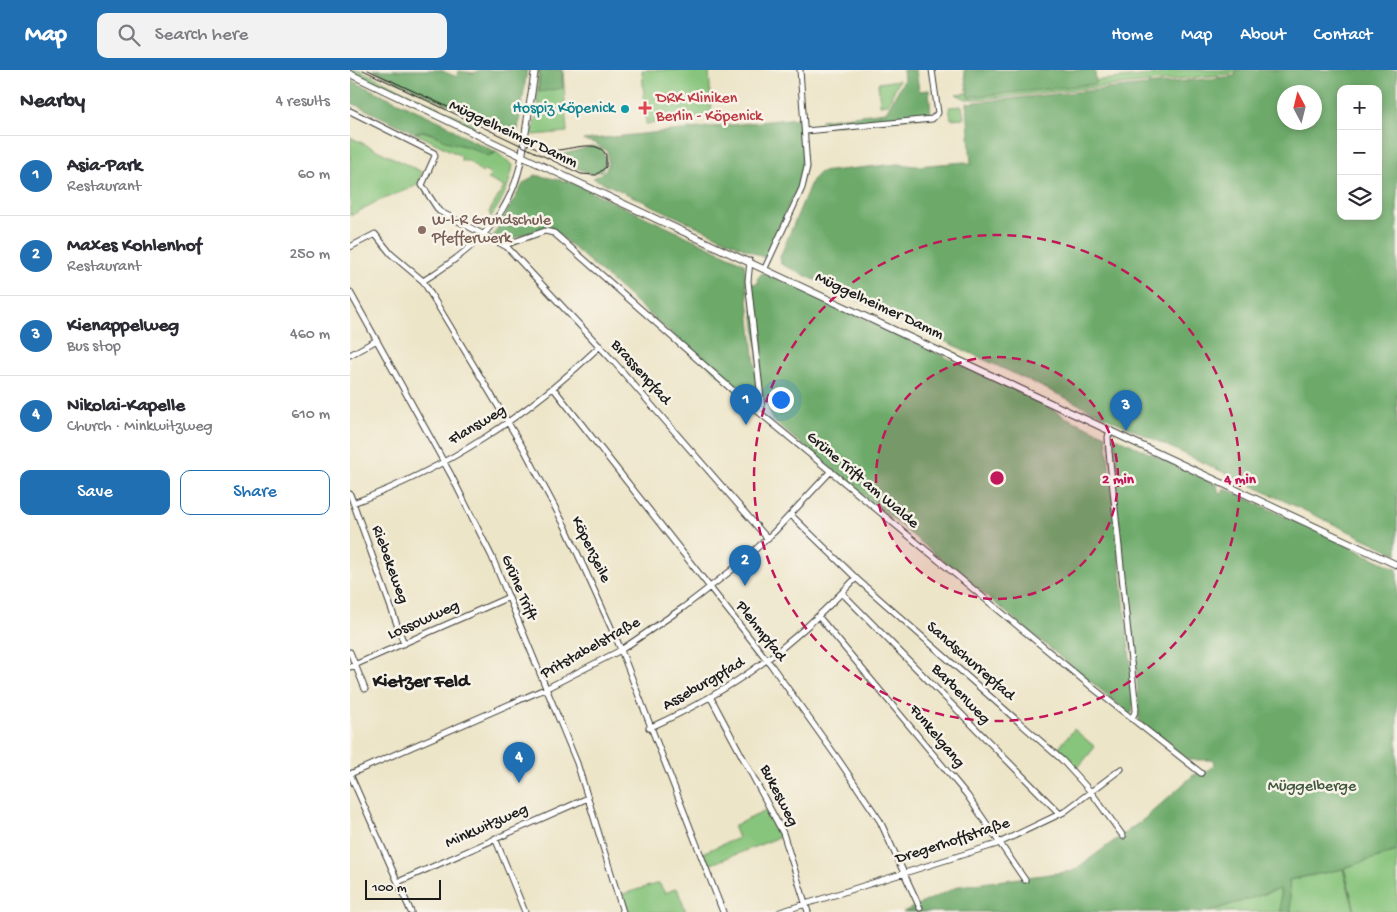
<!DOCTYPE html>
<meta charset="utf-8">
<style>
body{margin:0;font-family:"Gochi Hand",sans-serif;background:#f2f2f3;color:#2b2b33}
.controls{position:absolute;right:15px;top:15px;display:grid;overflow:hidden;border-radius:10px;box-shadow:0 2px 8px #0003}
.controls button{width:45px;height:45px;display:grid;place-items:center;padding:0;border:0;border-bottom:1px solid #e1e1e2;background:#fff;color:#2b2b33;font:25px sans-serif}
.compass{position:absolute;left:927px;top:15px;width:45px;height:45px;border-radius:50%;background:#fff;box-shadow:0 2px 8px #0003;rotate:353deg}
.scale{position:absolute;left:15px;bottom:12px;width:76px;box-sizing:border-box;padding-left:5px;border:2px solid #1c1c1c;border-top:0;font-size:14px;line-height:18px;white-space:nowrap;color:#1c1c1c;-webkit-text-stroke:4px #f7f3e8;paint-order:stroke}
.you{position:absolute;left:430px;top:329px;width:18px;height:18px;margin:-12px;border:4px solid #fff;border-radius:50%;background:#1a73e8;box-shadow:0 0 0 8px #1a73e833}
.badge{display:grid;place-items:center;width:32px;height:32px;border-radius:50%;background:#1f6fb2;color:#fff;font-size:16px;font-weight:700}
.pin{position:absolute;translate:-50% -41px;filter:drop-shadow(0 1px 2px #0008)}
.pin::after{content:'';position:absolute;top:26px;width:18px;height:15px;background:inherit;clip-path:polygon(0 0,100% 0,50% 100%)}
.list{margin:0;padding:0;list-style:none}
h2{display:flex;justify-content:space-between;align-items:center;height:65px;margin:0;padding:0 20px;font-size:21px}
h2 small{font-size:16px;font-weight:400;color:#7c7c81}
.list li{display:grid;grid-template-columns:32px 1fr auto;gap:15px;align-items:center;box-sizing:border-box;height:80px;padding:0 20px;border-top:1px solid #e1e1e2}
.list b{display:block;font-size:19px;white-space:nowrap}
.list p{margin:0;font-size:16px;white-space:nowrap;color:#7c7c81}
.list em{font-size:16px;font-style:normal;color:#7c7c81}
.actions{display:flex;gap:10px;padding:15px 20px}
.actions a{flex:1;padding:11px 0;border:1px solid #1f6fb2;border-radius:10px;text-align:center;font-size:18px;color:#1f6fb2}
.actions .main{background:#1f6fb2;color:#fff}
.icon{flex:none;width:28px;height:28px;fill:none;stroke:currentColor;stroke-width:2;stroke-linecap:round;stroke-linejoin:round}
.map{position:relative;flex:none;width:1047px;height:842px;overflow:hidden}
header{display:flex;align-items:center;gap:30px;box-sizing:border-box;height:70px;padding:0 25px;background:#1f6fb2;color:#fff}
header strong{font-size:24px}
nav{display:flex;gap:28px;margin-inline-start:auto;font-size:18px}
.search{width:350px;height:45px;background:#f2f2f3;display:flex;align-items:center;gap:12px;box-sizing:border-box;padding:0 18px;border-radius:10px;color:#7c7c81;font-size:19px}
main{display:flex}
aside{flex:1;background:#fff}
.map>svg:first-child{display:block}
.green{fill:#87c47b;stroke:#52704c}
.forest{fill:#6daa6b;stroke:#446344;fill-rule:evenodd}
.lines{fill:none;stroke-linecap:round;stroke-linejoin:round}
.minor-casing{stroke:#3b3a36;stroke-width:7}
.major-casing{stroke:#3b3a36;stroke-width:8}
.minor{stroke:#fff;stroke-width:5}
.major{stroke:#fff;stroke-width:6}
.tram{stroke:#1c1c1c;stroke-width:1}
.ring{fill:none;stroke:#c2185b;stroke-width:2.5;stroke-dasharray:9 6}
.health-dot{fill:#e0444e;stroke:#f7f3e8;stroke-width:2}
.culture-dot{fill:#0f9aa8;stroke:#f7f3e8;stroke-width:2}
.education-dot{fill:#8d6e63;stroke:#f7f3e8;stroke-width:2}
.labels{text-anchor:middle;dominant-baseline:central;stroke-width:5;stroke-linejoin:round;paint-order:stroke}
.health-label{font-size:16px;fill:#be3a42;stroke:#f7f3e8;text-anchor:start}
.culture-label{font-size:16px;fill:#0d838f;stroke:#f7f3e8;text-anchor:end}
.street-label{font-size:16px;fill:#1c1c1c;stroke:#f7f3e8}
.education-label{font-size:16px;fill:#785e54;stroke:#f7f3e8;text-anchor:start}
.park-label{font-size:16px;fill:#41573d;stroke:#f7f3e8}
.quarter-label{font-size:19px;font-weight:bold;fill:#1c1c1c;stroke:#f7f3e8}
.centre{fill:#c2185b;stroke:#f7f3e8;stroke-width:2.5}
.ring-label{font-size:15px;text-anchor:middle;font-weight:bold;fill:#c2185b;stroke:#f7f3e8;stroke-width:5;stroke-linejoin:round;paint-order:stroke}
</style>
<header>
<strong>Map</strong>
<div class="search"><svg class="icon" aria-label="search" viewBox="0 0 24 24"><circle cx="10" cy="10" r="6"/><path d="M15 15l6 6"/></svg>Search here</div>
<nav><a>Home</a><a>Map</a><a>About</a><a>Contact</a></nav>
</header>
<main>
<aside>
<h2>Nearby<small>4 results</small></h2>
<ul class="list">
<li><span class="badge">1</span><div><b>Asia-Park</b><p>Restaurant</p></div><em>60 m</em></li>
<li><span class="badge">2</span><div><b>Maxes Kohlenhof</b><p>Restaurant</p></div><em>250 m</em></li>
<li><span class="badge">3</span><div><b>Kienappelweg</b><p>Bus stop</p></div><em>460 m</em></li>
<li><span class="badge">4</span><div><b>Nikolai-Kapelle</b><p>Church · Minkwitzweg</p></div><em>610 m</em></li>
</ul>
<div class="actions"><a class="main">Save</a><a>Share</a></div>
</aside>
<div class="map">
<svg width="1047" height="842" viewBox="0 0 1047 842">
<rect width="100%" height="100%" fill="#f7f3e8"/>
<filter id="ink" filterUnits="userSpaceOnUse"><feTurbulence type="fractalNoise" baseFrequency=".02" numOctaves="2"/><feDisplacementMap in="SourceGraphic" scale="10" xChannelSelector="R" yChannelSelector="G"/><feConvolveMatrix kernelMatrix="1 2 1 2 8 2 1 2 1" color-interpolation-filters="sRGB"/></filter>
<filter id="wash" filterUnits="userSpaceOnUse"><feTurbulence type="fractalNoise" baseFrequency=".0096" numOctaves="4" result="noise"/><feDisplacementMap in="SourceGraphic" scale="20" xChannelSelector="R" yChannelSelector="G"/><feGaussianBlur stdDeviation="1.12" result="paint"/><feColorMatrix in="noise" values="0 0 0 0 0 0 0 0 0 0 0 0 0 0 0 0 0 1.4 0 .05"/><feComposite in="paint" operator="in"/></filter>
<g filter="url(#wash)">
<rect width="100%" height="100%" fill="#ede5c8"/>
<path class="green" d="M 9,0 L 124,54 L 123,58 L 0,1 Z
M 188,0 L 213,0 L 217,62 L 184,65 L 182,62 L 190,33 L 187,33 Z
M 292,0 L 359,0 L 362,48 L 296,54 Z
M 812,0 L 892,0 L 889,3 L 633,29 L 616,29 L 606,24 L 812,4 Z
M 549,10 L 538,34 L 530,35 L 528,13 Z
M 612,36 L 614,48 L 601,49 L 599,37 Z
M 72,61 L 143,85 L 146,82 L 163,95 C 160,115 152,131 141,147 L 139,142 L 154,117 L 138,109 L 141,105 L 135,100 L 132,103 L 119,91 L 111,91 L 111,86 L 65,63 Z
M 0,67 L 72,102 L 68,115 L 24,133 L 0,146 Z
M 724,659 L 745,677 L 726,700 L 707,680 Z
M 418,740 L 430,767 L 359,795 L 354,782 L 388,768 L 383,756 Z
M 1047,781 L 1047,842 L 1005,842 L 994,798 Z
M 993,799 L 1005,842 L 941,842 L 939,810 Z
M 309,813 L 315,823 L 327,818 L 336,842 L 279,842 L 273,824 Z
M 930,818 L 931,842 L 858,842 L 867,837 Z"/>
<path class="forest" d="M 23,0 L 90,0 L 107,7 L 109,1 L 124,3 L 130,0 L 177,0 L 168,60 L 160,63 Z
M 190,0 L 212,0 L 213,18 L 189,22 Z
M 553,0 L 566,0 L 569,21 L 579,20 L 581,46 L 471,56 L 471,50 L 536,42 L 554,10 Z
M 614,0 L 745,0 L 746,14 L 618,27 Z
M 886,0 L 1047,0 L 1047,484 L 431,194 L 430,187 L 462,110 L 470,102 L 548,94 L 566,96 L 615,92 L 621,95 L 617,33 L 885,6 ZM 991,19 L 1028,19 L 1028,146 L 991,146 ZM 934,22 L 964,22 L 964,52 L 934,52 Z
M 0,10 L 96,54 L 111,65 L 146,82 L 138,86 L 121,78 L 96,71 L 84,64 L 73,61 L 65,63 L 0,32 Z
M 449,48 L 451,49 L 455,96 L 451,114 L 442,128 L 415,188 L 243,108 C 257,102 260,96 257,81 L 245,73 L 233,70 Z
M 242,76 L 252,79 L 256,88 L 253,100 L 242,104 L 201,88 Z
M 185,105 L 220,112 L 394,193 L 408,323 L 402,334 L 199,156 L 153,172 L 143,166 L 173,114 Z
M 412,203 L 447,217 L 688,331 L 717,348 L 756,365 L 784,625 L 782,643 L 780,644 L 422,350 C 420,338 414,331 411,319 L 401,214 L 409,213 L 407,209 Z
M 763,366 L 867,415 L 869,424 L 872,424 L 874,418 L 1047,499 L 1047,781 L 994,798 L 1005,842 L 993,799 L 939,810 L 941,842 L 931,842 L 930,819 L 858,842 L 553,842 L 609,816 L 723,801 L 794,749 L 847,702 L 851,706 L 864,695 L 863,690 L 838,690 L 789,651 L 786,586 L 783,583 L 760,374 L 760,369 Z"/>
</g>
<g filter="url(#ink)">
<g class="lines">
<g class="minor-casing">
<path id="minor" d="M 0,41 L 84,83 L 85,86 L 72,115 L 89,141 L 157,177 L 264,292 L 418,469
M 456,61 L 582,49 L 588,43 L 582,0
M 155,175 L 195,161 L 204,163 L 387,324 L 743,618 L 851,703
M 0,177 L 25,164 L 41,184 L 73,211 L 175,381 L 216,458 L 269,575 L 373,842
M 400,191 L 398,211 L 412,338 L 409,341
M 415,198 L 452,118 L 457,97 L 450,0
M 73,211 C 123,180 162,147 172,86
M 0,222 L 101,405 L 142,487 L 227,693 L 273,842
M 0,285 L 27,270
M 204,319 L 421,595 L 488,689 L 530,751 L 570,838
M 760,360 L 758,367 L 759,382 L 786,639 L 782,649
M 0,424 L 54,574
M 3,433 C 98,398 177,346 250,276
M 441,445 L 508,510 L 712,690 L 741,722 L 773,766
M 492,523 L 710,744
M 469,547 L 617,725 L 675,810
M 0,582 L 15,619
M 0,597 L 159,527
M 361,628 L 433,763 L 458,842
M 299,658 C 387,618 440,578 506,508
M 0,704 L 197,618 L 271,580 L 334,537 L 391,493 L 424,462 L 481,401
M 0,704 L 61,842
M 145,768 L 175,842
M 48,812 L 238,728
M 430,842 L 647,774 L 714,742 L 771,699"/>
</g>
<g class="major-casing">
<path id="major" d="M 0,4 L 182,91 L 1047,495
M 172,86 L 185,0"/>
</g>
<use href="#minor" class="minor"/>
<use href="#major" class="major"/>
<path class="tram" d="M 13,0 L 231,104 L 246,105 L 256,97 L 256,85 C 246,65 211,85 191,80 L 18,0"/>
</g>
</g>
<circle cx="647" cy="408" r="121" fill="#c2185b" fill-opacity=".12"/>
<g class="ring">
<circle cx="647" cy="408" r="121"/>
<circle cx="647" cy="408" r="243"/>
</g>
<path class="health-dot" d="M292.5 30.5h5v5h5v5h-5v5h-5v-5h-5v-5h5z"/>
<circle class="culture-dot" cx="275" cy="39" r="5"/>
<circle class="education-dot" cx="72" cy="160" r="5"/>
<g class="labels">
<g class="health-label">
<text x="306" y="29">DRK Kliniken<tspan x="306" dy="18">Berlin - Köpenick</tspan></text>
</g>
<g class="culture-label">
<text x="265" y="39">Hospiz Köpenick</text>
</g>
<g class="street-label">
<text transform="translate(163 65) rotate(25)">Müggelheimer Damm</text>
<text transform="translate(529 237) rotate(25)">Müggelheimer Damm</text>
<text transform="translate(290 303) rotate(48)">Brassenpfad</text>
<text transform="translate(128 356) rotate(-31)">Flansweg</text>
<text transform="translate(512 411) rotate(40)">Grüne Trift am Walde</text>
<text transform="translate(240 480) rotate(64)">Köpenzeile</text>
<text transform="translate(39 495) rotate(70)">Riebekeweg</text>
<text transform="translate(168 518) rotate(67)">Grüne Trift</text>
<text transform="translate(74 551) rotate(-24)">Lossowweg</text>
<text transform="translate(410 562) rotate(52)">Plehmpfad</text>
<text transform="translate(241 579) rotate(-29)">Pritstabelstraße</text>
<text transform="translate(620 592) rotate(41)">Sandschurrepfad</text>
<text transform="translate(354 615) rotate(-30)">Asseburgpfad</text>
<text transform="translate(610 625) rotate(46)">Barbenweg</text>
<text transform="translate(586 667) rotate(50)">Funkelgang</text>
<text transform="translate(428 726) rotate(63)">Bukesweg</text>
<text transform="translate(137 757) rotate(-24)">Minkwitzweg</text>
<text transform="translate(603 772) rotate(-18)">Dregerhoffstraße</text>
</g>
<g class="education-label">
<text x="82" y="151">W-I-R Grundschule<tspan x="82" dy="18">Pfefferwerk</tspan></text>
</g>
<g class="park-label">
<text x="962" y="717">Müggelberge</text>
</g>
<g class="quarter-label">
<text x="71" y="612">Kietzer Feld</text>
</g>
</g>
<circle cx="647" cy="408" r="8" class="centre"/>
<g class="ring-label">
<text x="768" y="413">2 min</text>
<text x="890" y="413">4 min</text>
</g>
</svg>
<div class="controls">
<button>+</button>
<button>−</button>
<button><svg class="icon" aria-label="layers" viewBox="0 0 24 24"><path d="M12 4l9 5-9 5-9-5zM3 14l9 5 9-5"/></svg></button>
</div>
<svg class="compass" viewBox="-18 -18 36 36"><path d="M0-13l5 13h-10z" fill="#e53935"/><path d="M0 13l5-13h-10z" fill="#7c7c81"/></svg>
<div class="scale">100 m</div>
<div class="you"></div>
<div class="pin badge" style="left:396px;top:355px">1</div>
<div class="pin badge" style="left:395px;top:516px">2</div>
<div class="pin badge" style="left:776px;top:361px">3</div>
<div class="pin badge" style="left:169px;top:713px">4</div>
</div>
</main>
